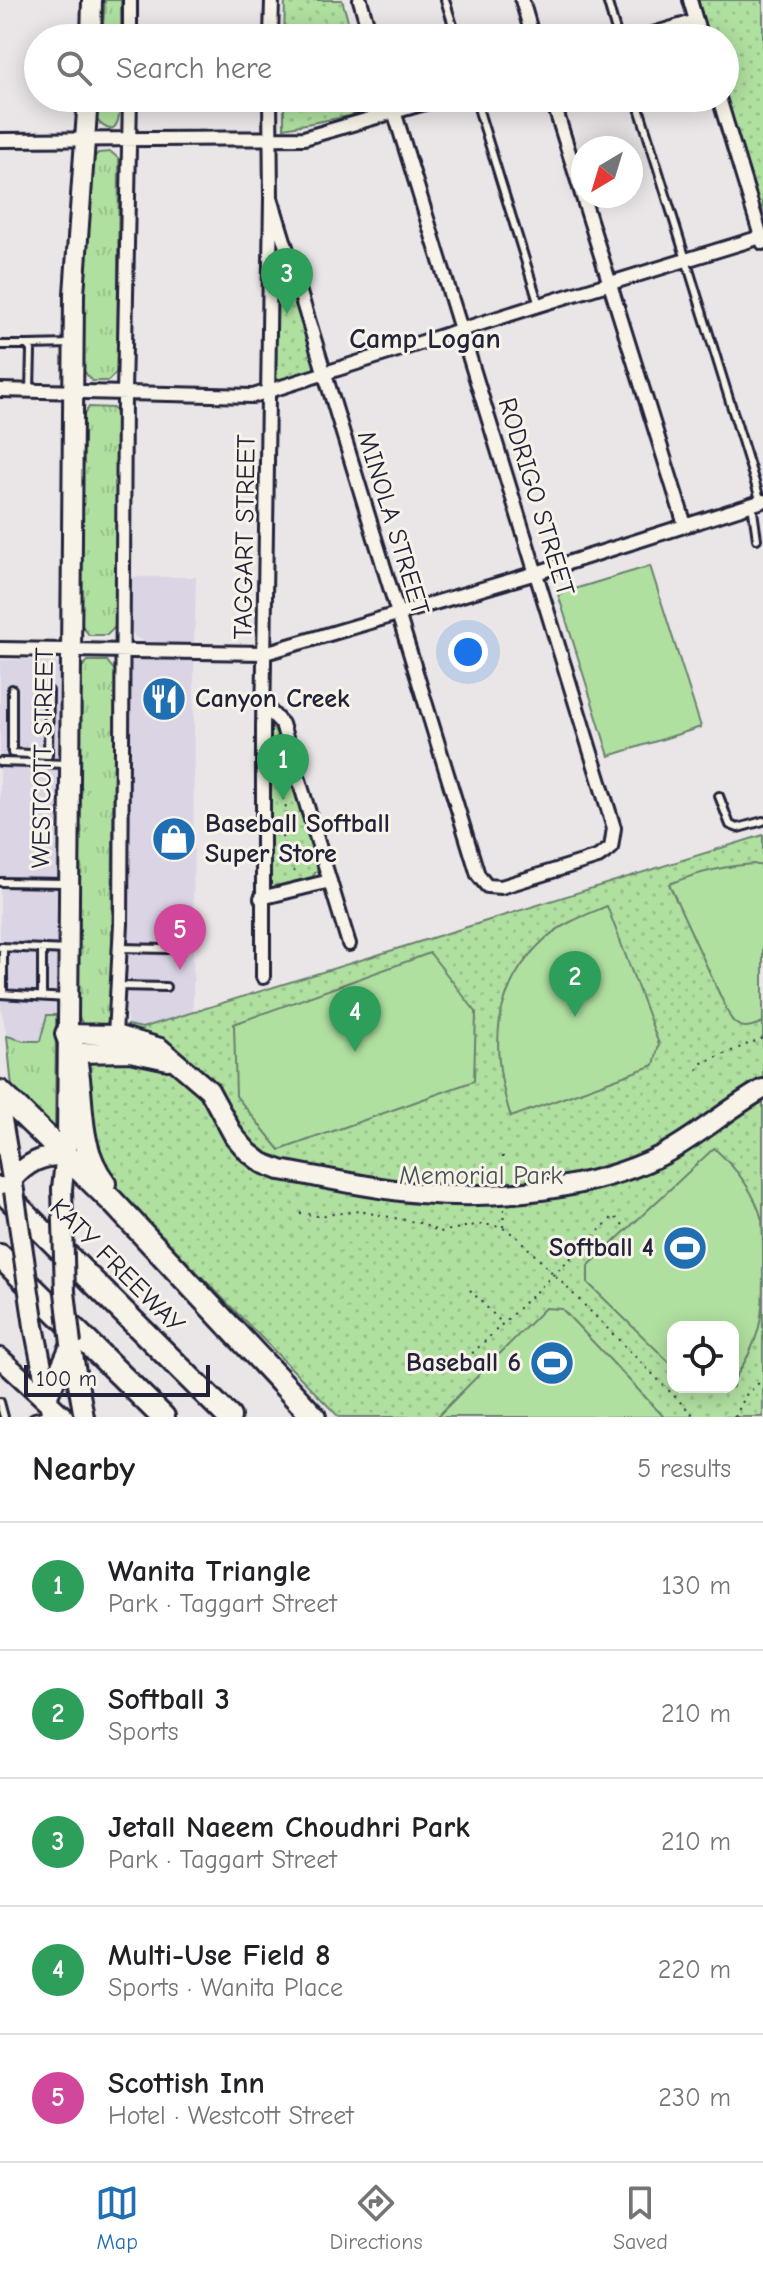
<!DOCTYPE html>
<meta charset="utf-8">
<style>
body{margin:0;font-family:"Comic Neue",sans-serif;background:#f6f6f6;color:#202124}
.controls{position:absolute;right:24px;bottom:24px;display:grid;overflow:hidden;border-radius:16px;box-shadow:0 4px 20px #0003}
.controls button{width:72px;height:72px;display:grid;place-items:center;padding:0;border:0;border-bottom:2px solid #e0e0e0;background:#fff;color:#202124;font:40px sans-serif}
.compass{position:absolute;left:571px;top:136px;width:72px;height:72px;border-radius:50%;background:#fff;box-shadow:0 4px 20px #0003;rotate:218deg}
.scale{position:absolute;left:24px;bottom:20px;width:186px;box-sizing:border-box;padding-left:8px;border:4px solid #22223b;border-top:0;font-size:22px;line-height:28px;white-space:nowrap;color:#22223b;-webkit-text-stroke:6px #f7f3e8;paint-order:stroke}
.you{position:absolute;left:468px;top:652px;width:28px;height:28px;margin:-20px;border:6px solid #fff;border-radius:50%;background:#1a73e8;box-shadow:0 0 0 12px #1a73e833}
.badge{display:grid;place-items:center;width:52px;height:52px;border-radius:50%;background:#1f6fb2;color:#fff;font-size:26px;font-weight:700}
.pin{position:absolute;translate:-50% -66px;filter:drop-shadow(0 2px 4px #0008)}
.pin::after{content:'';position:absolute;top:42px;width:28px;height:24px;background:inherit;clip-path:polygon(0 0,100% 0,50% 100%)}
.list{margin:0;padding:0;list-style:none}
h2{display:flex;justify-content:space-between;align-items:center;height:104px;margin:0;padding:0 32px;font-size:34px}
h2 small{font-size:26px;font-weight:400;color:#757577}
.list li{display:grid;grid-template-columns:52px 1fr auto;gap:24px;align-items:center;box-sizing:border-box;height:128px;padding:0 32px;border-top:2px solid #e0e0e0}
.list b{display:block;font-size:30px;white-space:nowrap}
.list p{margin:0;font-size:26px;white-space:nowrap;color:#757577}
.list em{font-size:26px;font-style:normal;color:#757577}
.icon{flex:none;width:44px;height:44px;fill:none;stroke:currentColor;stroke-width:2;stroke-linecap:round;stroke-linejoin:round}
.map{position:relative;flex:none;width:763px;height:1417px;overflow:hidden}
.search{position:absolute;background:#fff;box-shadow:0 4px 20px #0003;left:24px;right:24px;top:24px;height:88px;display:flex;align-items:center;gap:20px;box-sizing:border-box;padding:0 28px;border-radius:44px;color:#757577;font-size:30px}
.sheet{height:744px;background:#fff}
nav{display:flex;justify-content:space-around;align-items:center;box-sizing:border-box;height:112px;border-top:2px solid #e0e0e0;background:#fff;font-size:22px;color:#757577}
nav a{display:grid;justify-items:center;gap:4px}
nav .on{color:#1f6fb2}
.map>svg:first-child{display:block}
.built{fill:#dad4e4}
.grass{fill:url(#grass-tufts);stroke:#69816e;stroke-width:2}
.park{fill:url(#park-dots);stroke:#69816e;stroke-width:2;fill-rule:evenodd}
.pitch{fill:#b0e0a0;stroke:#69816e;stroke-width:2}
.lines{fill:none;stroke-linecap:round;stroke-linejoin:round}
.lane-casing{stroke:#22223b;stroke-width:12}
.street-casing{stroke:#22223b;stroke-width:18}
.secondary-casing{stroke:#22223b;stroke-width:24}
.highway-casing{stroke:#22223b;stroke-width:28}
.path{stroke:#22223b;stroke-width:2;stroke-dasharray:2 6;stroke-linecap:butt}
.lane{stroke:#f7f3e8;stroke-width:6}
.street{stroke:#f7f3e8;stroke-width:12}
.secondary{stroke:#f7f3e8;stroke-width:18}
.highway{stroke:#f7f3e8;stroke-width:22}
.secondary-bridge-casing{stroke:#22223b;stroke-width:24;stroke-linecap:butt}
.secondary-bridge{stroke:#f7f3e8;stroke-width:18}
.labels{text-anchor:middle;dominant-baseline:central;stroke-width:6;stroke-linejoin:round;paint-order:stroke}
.street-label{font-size:26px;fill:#22223b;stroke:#f7f3e8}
.poi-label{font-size:26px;font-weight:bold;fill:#22223b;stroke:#f7f3e8;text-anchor:start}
.park-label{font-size:26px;fill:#465254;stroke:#f7f3e8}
.neighbourhood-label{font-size:28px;font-weight:bold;fill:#22223b;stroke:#f7f3e8}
</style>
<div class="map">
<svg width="763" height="1417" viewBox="0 0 763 1417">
<defs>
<pattern id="grass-tufts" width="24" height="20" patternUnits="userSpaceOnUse" patternTransform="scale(2)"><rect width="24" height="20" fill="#b0e0a0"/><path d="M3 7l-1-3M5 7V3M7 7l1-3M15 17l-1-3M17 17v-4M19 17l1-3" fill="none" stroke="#97c08b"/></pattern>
<pattern id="park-dots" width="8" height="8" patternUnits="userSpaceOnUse" patternTransform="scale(2)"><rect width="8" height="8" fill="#b0e0a0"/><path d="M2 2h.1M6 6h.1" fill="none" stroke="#97c08b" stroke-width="1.8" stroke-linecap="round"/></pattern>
</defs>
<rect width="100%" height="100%" fill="#eae5e6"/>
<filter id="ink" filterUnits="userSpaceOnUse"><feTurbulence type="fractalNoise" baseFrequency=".0125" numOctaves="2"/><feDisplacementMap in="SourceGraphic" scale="16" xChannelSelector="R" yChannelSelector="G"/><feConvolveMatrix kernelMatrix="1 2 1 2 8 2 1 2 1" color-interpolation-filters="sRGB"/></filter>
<g filter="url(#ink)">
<path class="built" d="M 130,577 L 196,577 L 194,644 L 143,641 L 135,637 L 130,629 Z
M 136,657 L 194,657 L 193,1012 L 142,1028 L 128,1025 L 126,1008 L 131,662 Z
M 0,660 L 52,660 L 59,665 L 56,1015 L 47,1016 L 40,1041 L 24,1041 L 7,1036 L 0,1003 Z"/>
<path class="grass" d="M 105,0 L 121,0 L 121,38 L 102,38 Z
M 97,98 L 121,98 C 120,115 118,144 96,119 Z
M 111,152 L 119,159 L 117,372 L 108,381 L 92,381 L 83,370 L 84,269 L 91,161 L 98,153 Z
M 89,407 L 113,408 L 118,417 L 115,627 L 107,635 L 89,635 L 81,624 L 83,416 Z
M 88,661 L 107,661 L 115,671 L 111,1015 C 106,1030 97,1029 84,1027 L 77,1013 L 79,670 Z
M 47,1015 L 56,1015 L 55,1134 L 13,1098 L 7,1036 L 24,1041 L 40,1041 Z"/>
<path class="park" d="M 285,0 L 342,0 L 353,38 L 284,38 Z
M 698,0 L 763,0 L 763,215 L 725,92 L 725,38 L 709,38 Z
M 284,98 L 372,98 L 376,111 L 284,128 Z
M 278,262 L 281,262 L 315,363 L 313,369 L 279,380 L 274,379 L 272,374 Z
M 272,728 L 277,734 L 318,869 L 312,877 L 270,888 L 268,885 L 269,731 Z
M 763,835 L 763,1417 L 339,1417 L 106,1179 L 95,1163 L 83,1066 L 90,1060 L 124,1059 L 128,1025 L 142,1028 ZM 673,1327 L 733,1327 L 733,1387 L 673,1387 Z"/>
<path class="pitch" d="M 650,566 L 701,727 L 609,756 L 558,594 Z
M 753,864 L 763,866 L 763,1022 C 749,1028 739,1031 730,1017 L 669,884 C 697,873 723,866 753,864 Z
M 607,906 L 659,1044 L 654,1065 L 511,1117 C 490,1051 490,989 546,938 C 563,923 586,915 607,906 Z
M 430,953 L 476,1012 L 474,1081 L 280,1150 L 236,1096 L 234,1024 Z
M 714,1148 C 735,1167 755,1192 762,1220 C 763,1233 763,1250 763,1264 C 763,1317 763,1336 733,1381 L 733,1327 L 673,1327 L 673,1366 L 588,1283 L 588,1266 Z
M 545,1308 L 562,1309 L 664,1417 L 437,1417 Z"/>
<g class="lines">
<g class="lane-casing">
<path id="lane" d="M 445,0 L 457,38
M 607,0 L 618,38
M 475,98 L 539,305
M 636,98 L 761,502
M 0,345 L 27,345 L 31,350 L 30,391
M 27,345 L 72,344
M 752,504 L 757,539
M 12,689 L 12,753 L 48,755 L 49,691
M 0,762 L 68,764
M 719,796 L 730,825 L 738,828 L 763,821
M 0,882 L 65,883
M 0,947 L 67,950
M 3,947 L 3,994
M 120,948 L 167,949
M 118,986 L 166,987
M 0,994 L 67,998
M 42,996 L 42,949
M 0,1402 L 4,1417
M 34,1417 L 47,1414"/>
</g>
<g class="street-casing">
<path id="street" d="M 130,0 L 130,38
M 360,0 L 371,38
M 522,0 L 533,38
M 690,0 L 701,38
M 271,38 L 272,0
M 639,38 L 696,21
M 552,98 L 685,525
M 719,98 L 763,243
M 0,140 L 304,138 L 442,98
M 271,198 L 478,875 L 487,886 L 501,887 L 598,857 L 611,848 L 614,828 L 390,98
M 0,390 L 253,396 L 539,305 L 761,237
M 0,649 L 265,653 L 536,573 L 763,501
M 264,705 L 282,724 L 349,944
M 261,898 L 330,881
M 263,977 L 263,728 L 271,198 L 270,98
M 115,1035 L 121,924 L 124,394 L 130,98"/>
</g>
<g class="secondary-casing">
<path id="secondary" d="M 91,38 L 92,0
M 67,1034 L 115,1035 L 160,1048 L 209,1090 L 234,1136 L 248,1152 L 262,1163 L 280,1170 C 326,1178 373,1189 420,1193 C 496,1200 591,1190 660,1156 C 696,1138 727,1109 763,1089
M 75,1053 L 130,1052 L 168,1060
M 0,1108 L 14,1191
M 12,1180 C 27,1163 42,1155 64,1156
M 62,1189 L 67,1143 L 74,294 L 88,98
M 34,1326 L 52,1417
M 71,1344 L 84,1417
M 0,1358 L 64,1417
M 46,1400 L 71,1344"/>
</g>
<g class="highway-casing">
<path id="highway" d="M 67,1034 C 89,1082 69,1137 104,1183
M 0,1092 L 113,1202 L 314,1417
M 0,1189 L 229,1417
M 0,1256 L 163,1417"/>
</g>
<path class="path" d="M 275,784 C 284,797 292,813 281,828 L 283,843 L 289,857
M 290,863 L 297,876
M 697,1070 L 702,1063 L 763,1038
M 503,1156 L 503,1176
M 300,1213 L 318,1216 L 359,1211 L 420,1223 L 440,1232 L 475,1225 L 491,1225 L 503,1228 L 516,1236 L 695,1417
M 503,1227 L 504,1209
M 470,1290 L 502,1323
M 455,1370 L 614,1216 L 627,1229
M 735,1417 L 746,1395 L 763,1379"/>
<use href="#lane" class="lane"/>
<use href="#street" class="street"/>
<use href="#secondary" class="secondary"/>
<use href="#highway" class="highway"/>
<g class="secondary-bridge-casing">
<path id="secondary-bridge" d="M 62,1189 L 65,1292 L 71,1344
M 14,1191 L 34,1326"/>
</g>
<use href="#secondary-bridge" class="secondary-bridge"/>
</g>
</g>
<defs>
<g id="restaurant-disc" transform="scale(2.3)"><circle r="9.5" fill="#1f6fb2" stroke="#f7f3e8"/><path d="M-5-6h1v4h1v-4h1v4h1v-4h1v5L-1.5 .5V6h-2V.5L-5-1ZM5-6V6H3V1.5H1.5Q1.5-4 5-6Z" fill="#fff"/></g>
<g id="shop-disc" transform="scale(2.3)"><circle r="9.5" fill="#1f6fb2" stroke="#f7f3e8"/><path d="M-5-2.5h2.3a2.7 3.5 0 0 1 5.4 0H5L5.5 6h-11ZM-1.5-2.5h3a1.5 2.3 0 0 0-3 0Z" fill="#fff"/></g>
<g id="stadium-disc" transform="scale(2.3)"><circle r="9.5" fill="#1f6fb2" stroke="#f7f3e8"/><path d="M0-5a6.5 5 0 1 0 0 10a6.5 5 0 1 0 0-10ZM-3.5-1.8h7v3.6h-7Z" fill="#fff"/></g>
</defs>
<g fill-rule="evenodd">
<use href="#restaurant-disc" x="164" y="699"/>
<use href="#shop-disc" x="174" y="839"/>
<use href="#stadium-disc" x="685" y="1248"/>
<use href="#stadium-disc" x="552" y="1363"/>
</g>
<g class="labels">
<g class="street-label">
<text transform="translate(536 497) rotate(73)">RODRIGO STREET</text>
<text transform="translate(393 523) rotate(73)">MINOLA STREET</text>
<text transform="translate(245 537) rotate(-89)">TAGGART STREET</text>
<text transform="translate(43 758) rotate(-89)">WESTCOTT STREET</text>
<text transform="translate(117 1266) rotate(45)">KATY FREEWAY</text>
</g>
<g class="poi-label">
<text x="195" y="699">Canyon Creek</text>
<text x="205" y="824">Baseball Softball<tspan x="205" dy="30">Super Store</tspan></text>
<text x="654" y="1248" text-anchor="end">Softball 4</text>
<text x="521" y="1363" text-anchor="end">Baseball 6</text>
</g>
<g class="park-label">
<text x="481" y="1176">Memorial Park</text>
</g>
<g class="neighbourhood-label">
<text x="425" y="339">Camp Logan</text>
</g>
</g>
</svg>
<div class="controls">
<button><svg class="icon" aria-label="locate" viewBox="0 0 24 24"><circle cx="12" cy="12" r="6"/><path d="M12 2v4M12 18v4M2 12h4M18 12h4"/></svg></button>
</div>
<svg class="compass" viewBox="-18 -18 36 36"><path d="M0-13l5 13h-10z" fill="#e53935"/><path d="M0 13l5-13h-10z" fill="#757577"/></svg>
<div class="scale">100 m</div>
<div class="you"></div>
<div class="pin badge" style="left:283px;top:800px;background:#2e9e5b">1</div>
<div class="pin badge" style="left:575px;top:1017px;background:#2e9e5b">2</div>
<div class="pin badge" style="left:287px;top:314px;background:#2e9e5b">3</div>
<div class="pin badge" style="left:355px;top:1052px;background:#2e9e5b">4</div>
<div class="pin badge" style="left:180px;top:970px;background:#d1479c">5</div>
<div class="search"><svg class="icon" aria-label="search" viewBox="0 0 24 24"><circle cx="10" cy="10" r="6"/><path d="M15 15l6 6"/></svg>Search here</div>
</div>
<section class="sheet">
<h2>Nearby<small>5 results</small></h2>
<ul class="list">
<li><span class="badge" style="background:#2e9e5b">1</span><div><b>Wanita Triangle</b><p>Park · Taggart Street</p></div><em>130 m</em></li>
<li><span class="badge" style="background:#2e9e5b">2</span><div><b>Softball 3</b><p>Sports</p></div><em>210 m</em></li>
<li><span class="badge" style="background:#2e9e5b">3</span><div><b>Jetall Naeem Choudhri Park</b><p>Park · Taggart Street</p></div><em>210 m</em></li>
<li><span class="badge" style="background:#2e9e5b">4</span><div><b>Multi-Use Field 8</b><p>Sports · Wanita Place</p></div><em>220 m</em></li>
<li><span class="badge" style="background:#d1479c">5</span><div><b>Scottish Inn</b><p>Hotel · Westcott Street</p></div><em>230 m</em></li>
</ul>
</section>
<nav>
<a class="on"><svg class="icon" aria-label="map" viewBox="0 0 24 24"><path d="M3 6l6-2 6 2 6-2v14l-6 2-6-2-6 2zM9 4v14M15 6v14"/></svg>Map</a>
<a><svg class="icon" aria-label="directions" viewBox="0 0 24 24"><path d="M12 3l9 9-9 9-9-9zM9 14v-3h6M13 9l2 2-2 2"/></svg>Directions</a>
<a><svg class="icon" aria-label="saved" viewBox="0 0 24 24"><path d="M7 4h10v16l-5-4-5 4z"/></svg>Saved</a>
</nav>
